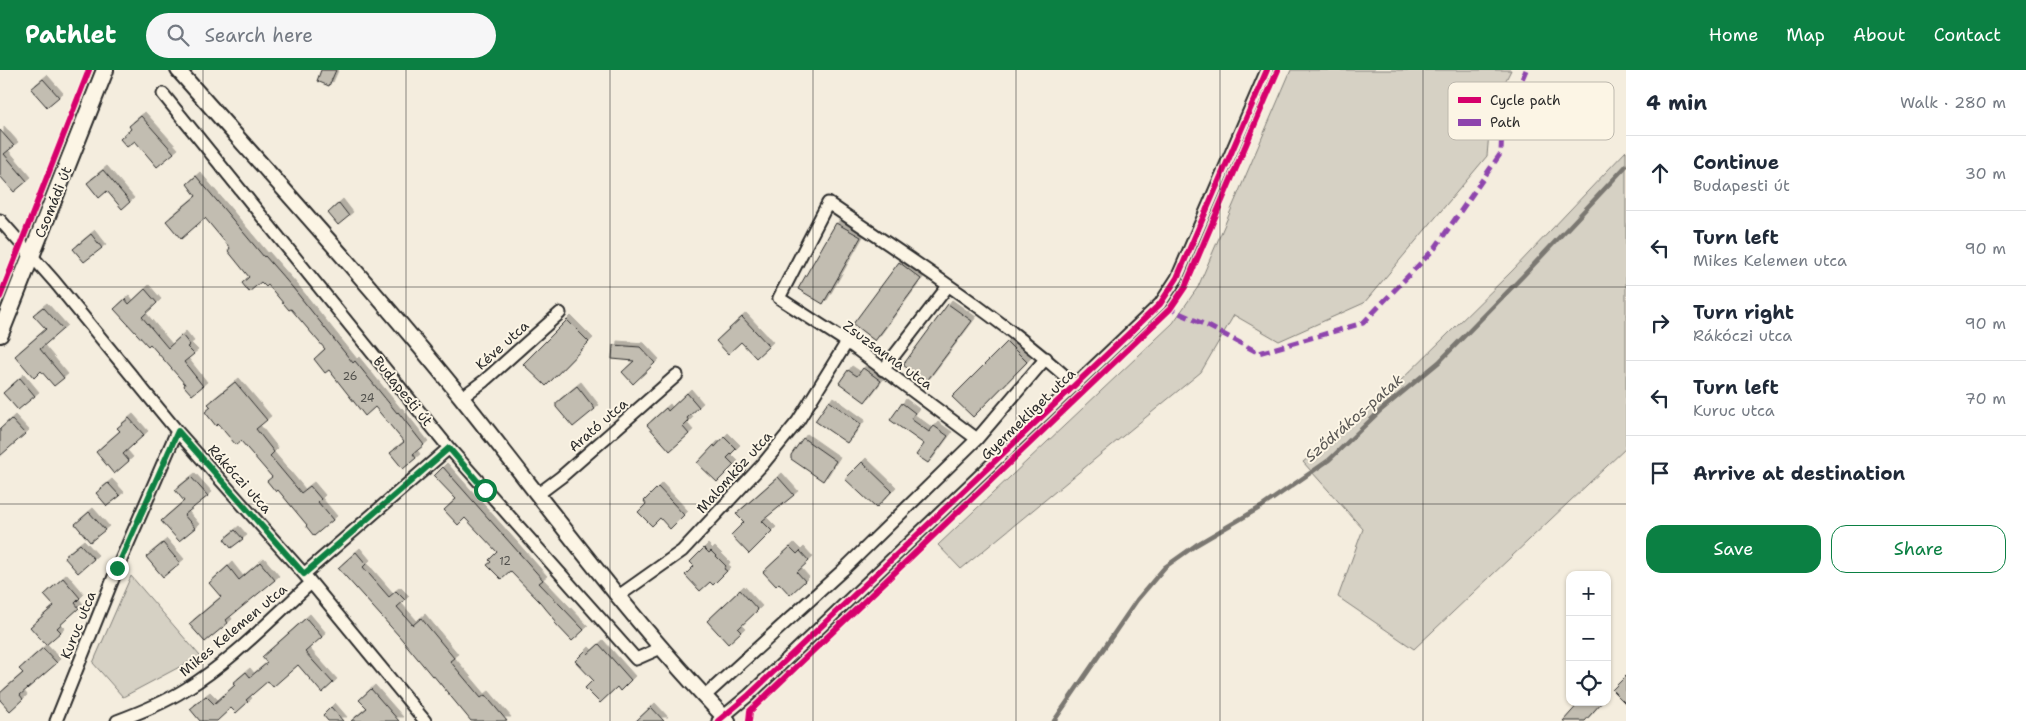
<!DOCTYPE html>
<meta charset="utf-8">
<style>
body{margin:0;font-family:"Shantell Sans",sans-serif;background:#f6f6f7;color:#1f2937}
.controls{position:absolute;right:15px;bottom:15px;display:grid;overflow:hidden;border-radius:10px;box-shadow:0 1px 4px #0004}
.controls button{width:45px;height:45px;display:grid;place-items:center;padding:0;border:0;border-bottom:1px solid #e0e1e3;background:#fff;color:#1f2937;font:25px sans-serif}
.stop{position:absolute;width:15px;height:15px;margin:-11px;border:4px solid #0b8043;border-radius:50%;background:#fff}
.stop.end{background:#0b8043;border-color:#fff;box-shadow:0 1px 5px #0008}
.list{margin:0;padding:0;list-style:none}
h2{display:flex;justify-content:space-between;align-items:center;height:65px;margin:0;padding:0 20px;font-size:21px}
h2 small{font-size:16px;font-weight:400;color:#747a83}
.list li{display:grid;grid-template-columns:32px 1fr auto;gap:15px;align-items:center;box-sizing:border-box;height:75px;padding:0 20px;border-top:1px solid #e0e1e3}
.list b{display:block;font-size:19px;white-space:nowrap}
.list p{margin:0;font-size:16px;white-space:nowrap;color:#747a83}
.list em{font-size:16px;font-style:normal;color:#747a83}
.actions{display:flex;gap:10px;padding:15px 20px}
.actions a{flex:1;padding:11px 0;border:1px solid #0b8043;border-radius:15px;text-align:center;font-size:18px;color:#0b8043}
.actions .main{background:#0b8043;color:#fff}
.icon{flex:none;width:28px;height:28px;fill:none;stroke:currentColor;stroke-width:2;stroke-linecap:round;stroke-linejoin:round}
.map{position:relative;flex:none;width:1626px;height:651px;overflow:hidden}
header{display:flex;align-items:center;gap:30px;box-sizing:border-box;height:70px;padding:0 25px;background:#0b8043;color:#fff}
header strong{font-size:24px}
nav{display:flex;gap:28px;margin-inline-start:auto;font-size:18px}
.search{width:350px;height:45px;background:#f6f6f7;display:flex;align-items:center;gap:12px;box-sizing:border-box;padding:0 18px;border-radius:28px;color:#747a83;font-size:19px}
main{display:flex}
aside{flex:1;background:#fff}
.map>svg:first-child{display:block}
.green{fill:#d6d1c4;stroke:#807e78}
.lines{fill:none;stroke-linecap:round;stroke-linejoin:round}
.stream{stroke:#7a7771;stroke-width:4.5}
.building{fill:#c2bdb1;stroke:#2b2b2b;filter:url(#shadow)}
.minor-casing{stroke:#2b2b2b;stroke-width:15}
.tertiary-casing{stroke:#2b2b2b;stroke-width:18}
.secondary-casing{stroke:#2b2b2b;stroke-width:20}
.minor{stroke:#fcf5e5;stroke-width:11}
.tertiary{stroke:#fcf5e5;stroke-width:14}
.secondary{stroke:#fcf5e5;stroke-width:16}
.quiet{stroke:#8e44ad;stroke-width:5;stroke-dasharray:10 5;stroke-linecap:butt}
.cycleway-casing{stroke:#fcf5e5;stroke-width:9}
.cycleway{stroke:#d6006c;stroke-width:6}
.route{stroke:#0b8043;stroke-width:6}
.grid{fill:none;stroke:#2b2b2b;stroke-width:1;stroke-opacity:0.55}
.labels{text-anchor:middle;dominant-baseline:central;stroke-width:4;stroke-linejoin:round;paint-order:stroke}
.number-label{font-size:11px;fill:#51504c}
.street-label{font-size:14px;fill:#2b2b2b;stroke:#fcf5e5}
.water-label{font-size:15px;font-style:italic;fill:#595754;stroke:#fcf5e5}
.key{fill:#fcf5e5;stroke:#bdb8ad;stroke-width:1}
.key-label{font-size:14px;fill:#2b2b2b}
</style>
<header>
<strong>Pathlet</strong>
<div class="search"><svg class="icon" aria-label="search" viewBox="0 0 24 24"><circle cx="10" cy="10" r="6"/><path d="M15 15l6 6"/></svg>Search here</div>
<nav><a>Home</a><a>Map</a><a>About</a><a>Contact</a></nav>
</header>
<main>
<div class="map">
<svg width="1626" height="651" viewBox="0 0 1626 651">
<defs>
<filter id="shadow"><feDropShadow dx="4" dy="-4" stdDeviation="0" flood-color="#0004"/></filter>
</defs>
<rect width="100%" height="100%" fill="#f4edde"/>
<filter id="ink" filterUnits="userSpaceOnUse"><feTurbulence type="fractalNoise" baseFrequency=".02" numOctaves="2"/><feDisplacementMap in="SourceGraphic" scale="10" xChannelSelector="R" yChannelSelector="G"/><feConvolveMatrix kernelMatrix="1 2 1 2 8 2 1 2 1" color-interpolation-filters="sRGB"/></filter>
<g filter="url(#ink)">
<path class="green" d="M 1291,0 L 1511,0 L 1491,40 L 1487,86 L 1364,233 L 1279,271 L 1234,245 L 1201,302 L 961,499 L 938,475 L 1173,253 L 1198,217 Z
M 1626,81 L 1626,378 L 1414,579 L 1338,527 L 1363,459 L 1303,392 L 1387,324 L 1512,201 Z
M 131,506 L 200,586 L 123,627 L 93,593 Z"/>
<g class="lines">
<path class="stream" d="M 1054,651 L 1137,530 L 1165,497 L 1196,475 L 1261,437 L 1329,390 L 1381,340 L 1439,292 L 1523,206 L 1626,96"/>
</g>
<path class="building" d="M 321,0 L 336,0 L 329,16 L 317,11 Z
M 43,9 L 59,27 L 47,37 L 31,19 Z
M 141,46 L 174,83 L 157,97 L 135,71 L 127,77 L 120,69 L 131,59 L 129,56 Z
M 0,60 L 14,76 L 4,84 L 27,111 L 14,122 L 0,106 Z
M 103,100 L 130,132 L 122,139 L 107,121 L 99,128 L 87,113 Z
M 196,106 L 264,187 L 265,186 L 293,218 L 353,293 L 355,291 L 397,343 L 398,342 L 424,375 L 413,384 L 416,388 L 403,399 L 390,383 L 404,372 L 375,337 L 365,346 L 329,300 L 325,303 L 314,289 L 325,279 L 291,239 L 289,240 L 268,215 L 266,217 L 261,212 L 249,222 L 242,213 L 249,207 L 228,181 L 230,178 L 205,148 L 181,169 L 166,151 L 196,126 L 187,114 Z
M 339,133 L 349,146 L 338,155 L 328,143 Z
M 836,153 L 861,167 L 823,234 L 798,219 Z
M 91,164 L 102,178 L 84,192 L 73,179 Z
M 899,192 L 921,209 L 875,271 L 853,254 Z
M 145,219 L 157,233 L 142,247 L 168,278 L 182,265 L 190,275 L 187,277 L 194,284 L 184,292 L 203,316 L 192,325 L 184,316 L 185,314 L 150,274 L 148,276 L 114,239 L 125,229 L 129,234 Z
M 948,234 L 972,251 L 926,312 L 903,295 Z
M 43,237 L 63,259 L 40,279 L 64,308 L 54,316 L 41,301 L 34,308 L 15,286 L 46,259 L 33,245 Z
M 742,247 L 769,276 L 756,288 L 741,272 L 728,284 L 716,271 Z
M 567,250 L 589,272 L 546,316 L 523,294 Z
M 1007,272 L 1027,292 L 973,347 L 952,327 Z
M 613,275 L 640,277 L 655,293 L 633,314 L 622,302 L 634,291 L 612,289 Z
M 863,298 L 881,311 L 865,332 L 839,313 L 848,300 L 857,306 Z
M 20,308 L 35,326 L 18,340 L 3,323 Z
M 235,312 L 267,350 L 256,359 L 274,382 L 270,386 L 301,423 L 310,416 L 321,429 L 318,432 L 333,450 L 314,466 L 306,456 L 307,455 L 278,420 L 276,422 L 267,411 L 272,407 L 241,371 L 236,375 L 218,354 L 216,356 L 205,342 L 211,337 L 208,334 Z
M 577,316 L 595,339 L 573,357 L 556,337 L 556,333 Z
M 687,323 L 699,337 L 687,348 L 689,351 L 683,357 L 689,364 L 670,381 L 647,355 L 666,338 L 668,341 Z
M 829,331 L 861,354 L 847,373 L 815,351 Z
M 902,333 L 915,343 L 911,349 L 929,362 L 934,356 L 948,366 L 928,393 L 916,385 L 924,374 L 890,350 Z
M 129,348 L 144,365 L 123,384 L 129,391 L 114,404 L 96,382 L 120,361 L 117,358 Z
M 11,349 L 25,364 L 0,386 L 0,359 Z
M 724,367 L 736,379 L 727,388 L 734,395 L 717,412 L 697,393 L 714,375 L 715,377 Z
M 803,368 L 836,391 L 823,411 L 791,389 L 791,385 Z
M 862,392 L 892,421 L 876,438 L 845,409 Z
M 443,397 L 543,510 L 539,513 L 584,560 L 572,571 L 554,552 L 556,551 L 540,532 L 510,501 L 501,509 L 487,495 L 491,492 L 489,490 L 497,482 L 465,448 L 458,455 L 444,440 L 456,429 L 434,406 Z
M 191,407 L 208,426 L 184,445 L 195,458 L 179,471 L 161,451 L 184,431 L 175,420 Z
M 778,407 L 794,425 L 762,451 L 772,461 L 749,484 L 731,465 L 744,452 L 736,444 Z
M 108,413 L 120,426 L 107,436 L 96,423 Z
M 658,417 L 684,445 L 670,459 L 660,448 L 652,456 L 638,442 L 646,434 L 644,431 Z
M 89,442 L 105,460 L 90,472 L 75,454 Z
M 235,460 L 243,469 L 231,478 L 224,469 Z
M 163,473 L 180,493 L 163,507 L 146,487 Z
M 80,474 L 94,489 L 78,503 L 64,487 Z
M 790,477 L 797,484 L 800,481 L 809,491 L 797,502 L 805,511 L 790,525 L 779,513 L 776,516 L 763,502 Z
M 704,478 L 709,483 L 711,481 L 726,496 L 724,499 L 727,501 L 713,515 L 710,512 L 700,521 L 685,505 L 694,496 L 690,492 Z
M 356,482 L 366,494 L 363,497 L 389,527 L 396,521 L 405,530 L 397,537 L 413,555 L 421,548 L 454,588 L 450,591 L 481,628 L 485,625 L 507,651 L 471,651 L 433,605 L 432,606 L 399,566 L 338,498 Z
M 260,492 L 275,510 L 226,550 L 228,553 L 205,572 L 189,554 L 221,527 L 209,513 L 228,496 L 239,510 Z
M 63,508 L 80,528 L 75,533 L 79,538 L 57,558 L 61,562 L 46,575 L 30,557 L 54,536 L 44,525 Z
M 740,520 L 758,540 L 738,559 L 741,562 L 728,574 L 707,551 Z
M 306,548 L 322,567 L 305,582 L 333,613 L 322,623 L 298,595 L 273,617 L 268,611 L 246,630 L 248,632 L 236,643 L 231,638 L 217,651 L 200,651 L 190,639 L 206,626 L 214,634 L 235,615 L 233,613 L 246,602 L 250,607 L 267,593 L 262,587 Z
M 599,574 L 631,610 L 620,621 L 617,617 L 600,633 L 585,618 L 593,610 L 575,591 L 585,581 L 588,584 Z
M 43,578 L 57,593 L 20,625 L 23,629 L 10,641 L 0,630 L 0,623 L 23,603 L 19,599 Z
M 1626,606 L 1626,634 L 1612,620 Z
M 371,619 L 399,651 L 351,651 L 367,638 L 359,630 Z
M 1580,632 L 1602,632 L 1585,651 L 1563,651 Z
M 331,637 L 343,651 L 328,651 L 323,645 Z
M 651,637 L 664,651 L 636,651 Z"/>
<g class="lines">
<g class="minor-casing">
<path id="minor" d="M 163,24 L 449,378 L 636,589 L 661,578
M 0,150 L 54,211 L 177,361 L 304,504 L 425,651
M 883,300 L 948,216
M 461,328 L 484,311 L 560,243
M 977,369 L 847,272 L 779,228 L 828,133 C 911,190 1001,247 1075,315
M 537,425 L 561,407 L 677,305
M 304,504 L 449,378
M 617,527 L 682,481 L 763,394 L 798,351 L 847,272
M 705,626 L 843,500 L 977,369 L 1046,288
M 56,651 L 117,499 L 177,361
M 117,651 C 141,642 164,633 186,619 C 232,591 271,549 311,513
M 718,651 L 749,625 L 1160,234 L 1177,208 L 1267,0"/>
</g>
<g class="tertiary-casing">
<path id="tertiary" d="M 178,0 C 273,108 371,215 461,327 C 549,437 630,550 728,651"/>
</g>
<g class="secondary-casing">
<path id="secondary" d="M 0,264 L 105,0"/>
</g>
<use href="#minor" class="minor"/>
<use href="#tertiary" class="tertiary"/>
<use href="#secondary" class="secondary"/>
<path class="quiet" d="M 1166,237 L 1210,257 L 1259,283 L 1363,253 L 1435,178 L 1501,83 L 1502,56 L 1526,0"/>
<g class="cycleway-casing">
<path id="cycleway" d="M 0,227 L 89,0
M 718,651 L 749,625 L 1160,234 L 1177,208 L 1267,0
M 749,651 L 750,641 L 1170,239 L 1185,217 L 1278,0"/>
</g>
<use href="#cycleway" class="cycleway"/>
</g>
</g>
<g class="lines" filter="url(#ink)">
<path class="route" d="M 117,498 L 178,361 L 304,504 L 449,378 L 485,420"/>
</g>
<path class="grid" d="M 203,0 L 203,651M 406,0 L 406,651M 610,0 L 610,651M 813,0 L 813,651M 1016,0 L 1016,651M 1220,0 L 1220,651M 1423,0 L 1423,651M 0,217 L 1626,217M 0,434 L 1626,434"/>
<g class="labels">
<g class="number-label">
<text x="350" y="306">26</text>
<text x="367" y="328">24</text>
<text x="505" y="491">12</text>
</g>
<g class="street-label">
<text transform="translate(53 132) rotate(-68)">Csomádi út</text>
<text transform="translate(502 275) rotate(-42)">Kéve utca</text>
<text transform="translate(888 285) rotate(36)">Zsuzsanna utca</text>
<text transform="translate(403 321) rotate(51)">Budapesti út</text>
<text transform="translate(1028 344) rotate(-44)">Gyermekliget utca</text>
<text transform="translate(598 355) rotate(-41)">Arató utca</text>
<text transform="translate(734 402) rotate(-48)">Malomköz utca</text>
<text transform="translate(240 409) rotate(48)">Rákóczi utca</text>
<text transform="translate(78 555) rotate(-68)">Kuruc utca</text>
<text transform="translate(233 560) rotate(-40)">Mikes Kelemen utca</text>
</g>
<g class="water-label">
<text transform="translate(1354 348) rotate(-41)">Sződrákos-patak</text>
</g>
</g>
<rect x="1448" y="12" width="166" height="58" rx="8" class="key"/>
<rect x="1458" y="27" width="23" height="6" fill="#d6006c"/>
<rect x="1458" y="49" width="23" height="7" fill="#8e44ad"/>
<g class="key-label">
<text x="1490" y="35">Cycle path</text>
<text x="1490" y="57">Path</text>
</g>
</svg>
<div class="controls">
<button>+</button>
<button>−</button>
<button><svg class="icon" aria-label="locate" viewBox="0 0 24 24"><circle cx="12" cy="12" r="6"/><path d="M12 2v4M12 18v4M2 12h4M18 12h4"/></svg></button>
</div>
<div class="stop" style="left:485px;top:420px"></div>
<div class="stop end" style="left:117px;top:498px"></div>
</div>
<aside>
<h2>4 min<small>Walk · 280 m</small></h2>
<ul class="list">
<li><svg class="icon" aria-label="ahead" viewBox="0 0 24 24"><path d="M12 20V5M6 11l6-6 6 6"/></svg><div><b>Continue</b><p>Budapesti út</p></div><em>30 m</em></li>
<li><svg class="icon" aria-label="left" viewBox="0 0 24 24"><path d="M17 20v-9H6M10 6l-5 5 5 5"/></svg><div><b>Turn left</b><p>Mikes Kelemen utca</p></div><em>90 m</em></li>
<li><svg class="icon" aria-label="right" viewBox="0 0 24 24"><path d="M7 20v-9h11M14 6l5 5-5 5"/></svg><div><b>Turn right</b><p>Rákóczi utca</p></div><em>90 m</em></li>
<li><svg class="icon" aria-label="left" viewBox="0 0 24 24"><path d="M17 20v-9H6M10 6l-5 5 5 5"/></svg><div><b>Turn left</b><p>Kuruc utca</p></div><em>70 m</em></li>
<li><svg class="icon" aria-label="arrive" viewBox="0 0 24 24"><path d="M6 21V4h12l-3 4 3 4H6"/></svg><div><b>Arrive at destination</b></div></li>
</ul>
<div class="actions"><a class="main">Save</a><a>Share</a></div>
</aside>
</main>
